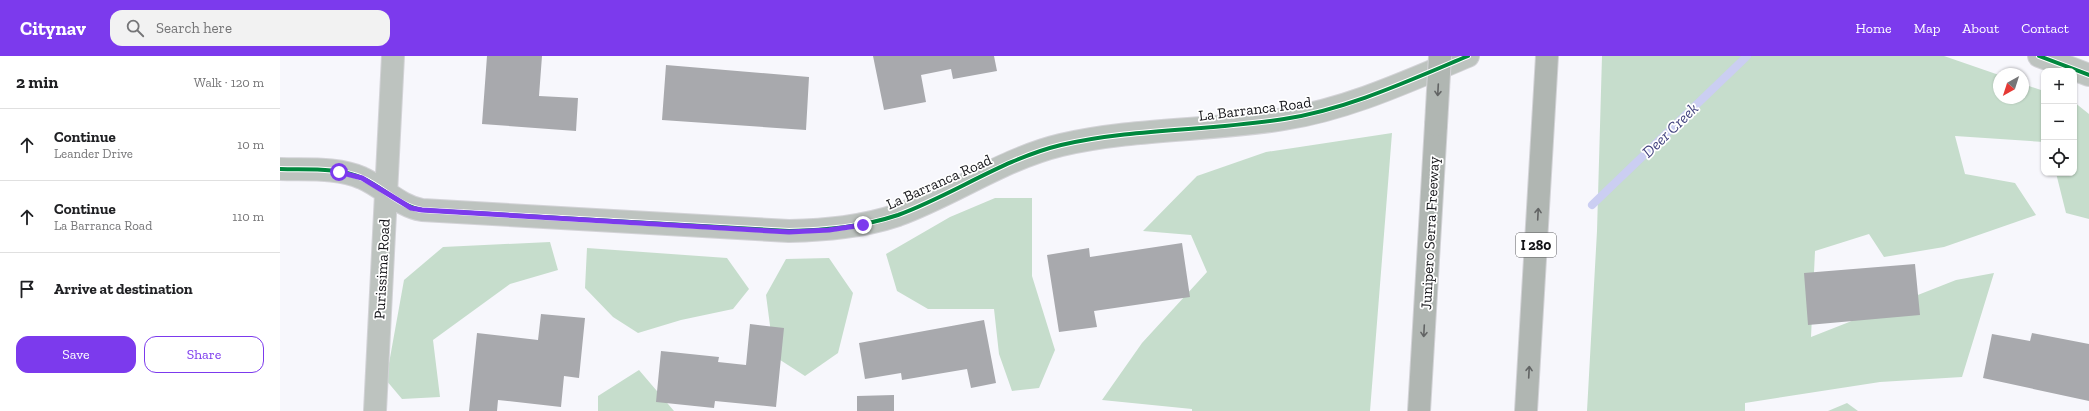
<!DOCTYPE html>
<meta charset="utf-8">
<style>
body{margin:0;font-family:"Zilla Slab",serif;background:#f2f2f2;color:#202124}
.controls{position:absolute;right:12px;top:12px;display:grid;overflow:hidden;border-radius:8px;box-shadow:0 1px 3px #0004}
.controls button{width:36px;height:36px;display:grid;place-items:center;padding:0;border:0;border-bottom:1px solid #e0e0e0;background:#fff;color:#202124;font:20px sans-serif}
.compass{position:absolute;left:1713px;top:12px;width:36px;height:36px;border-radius:50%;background:#fff;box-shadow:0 1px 3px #0004;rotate:219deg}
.stop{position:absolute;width:12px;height:12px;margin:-9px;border:3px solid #7c3aed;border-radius:50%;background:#fff}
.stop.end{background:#7c3aed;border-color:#fff;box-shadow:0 1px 4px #0008}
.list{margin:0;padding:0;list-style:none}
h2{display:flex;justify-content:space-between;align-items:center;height:52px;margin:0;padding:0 16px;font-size:17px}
h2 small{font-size:13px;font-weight:400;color:#757577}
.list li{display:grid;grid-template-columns:26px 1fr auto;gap:12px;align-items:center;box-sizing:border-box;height:72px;padding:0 16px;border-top:1px solid #e0e0e0}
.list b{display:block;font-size:15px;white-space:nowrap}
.list p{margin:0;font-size:13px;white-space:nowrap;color:#757577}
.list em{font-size:13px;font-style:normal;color:#757577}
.actions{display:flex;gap:8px;padding:12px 16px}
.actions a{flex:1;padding:9px 0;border:1px solid #7c3aed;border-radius:12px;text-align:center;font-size:14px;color:#7c3aed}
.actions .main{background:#7c3aed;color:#fff}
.icon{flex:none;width:22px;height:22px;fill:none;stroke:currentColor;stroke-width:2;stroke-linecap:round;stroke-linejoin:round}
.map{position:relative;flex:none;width:1809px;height:355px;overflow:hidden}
header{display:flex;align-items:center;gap:24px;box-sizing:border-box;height:56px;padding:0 20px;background:#7c3aed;color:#fff}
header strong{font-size:19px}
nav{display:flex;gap:22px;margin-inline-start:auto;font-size:14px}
.search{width:280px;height:36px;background:#f2f2f2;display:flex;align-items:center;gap:10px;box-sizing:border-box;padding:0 14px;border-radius:12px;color:#757577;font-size:15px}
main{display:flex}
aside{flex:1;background:#fff}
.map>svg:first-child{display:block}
.forest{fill:#c6ddcc}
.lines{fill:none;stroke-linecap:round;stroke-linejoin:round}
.stream{stroke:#cbcef2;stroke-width:8}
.building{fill:#a8a9ad}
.minor-casing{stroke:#d3d3d7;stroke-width:24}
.highway-casing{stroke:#d3d3d7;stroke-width:24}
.minor{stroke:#bdc3bf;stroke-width:22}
.highway{stroke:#b0b6b2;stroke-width:22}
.highway-bridge-casing{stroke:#d3d3d7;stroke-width:24;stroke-linecap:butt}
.highway-bridge{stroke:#b0b6b2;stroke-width:22}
.cycleway-casing{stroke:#fff;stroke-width:6}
.cycleway{stroke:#00873e;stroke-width:4}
.oneway{stroke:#626464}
.route{stroke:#7c3aed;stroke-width:5}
.labels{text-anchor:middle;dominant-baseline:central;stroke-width:3.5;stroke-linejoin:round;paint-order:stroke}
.shield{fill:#fff;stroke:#5a5a5d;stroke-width:1}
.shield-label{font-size:14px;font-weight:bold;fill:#131317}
.street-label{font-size:15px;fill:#131317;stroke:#fff}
.water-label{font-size:16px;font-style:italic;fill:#41417d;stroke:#fff}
</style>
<header>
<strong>Citynav</strong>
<div class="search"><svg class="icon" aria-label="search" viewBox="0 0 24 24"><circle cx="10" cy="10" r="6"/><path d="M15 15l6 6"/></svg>Search here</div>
<nav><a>Home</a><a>Map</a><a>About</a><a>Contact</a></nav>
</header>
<main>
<aside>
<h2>2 min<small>Walk · 120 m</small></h2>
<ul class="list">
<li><svg class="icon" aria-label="ahead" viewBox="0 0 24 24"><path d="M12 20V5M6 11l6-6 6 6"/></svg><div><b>Continue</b><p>Leander Drive</p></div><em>10 m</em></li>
<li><svg class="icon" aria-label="ahead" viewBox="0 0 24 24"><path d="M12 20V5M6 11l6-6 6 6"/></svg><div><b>Continue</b><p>La Barranca Road</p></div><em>110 m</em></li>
<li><svg class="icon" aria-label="arrive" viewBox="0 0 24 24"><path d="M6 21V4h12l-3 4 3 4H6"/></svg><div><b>Arrive at destination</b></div></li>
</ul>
<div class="actions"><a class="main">Save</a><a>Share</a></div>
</aside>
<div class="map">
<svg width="1809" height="355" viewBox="0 0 1809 355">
<rect width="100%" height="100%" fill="#f7f7fc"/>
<path class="forest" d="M 1322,0 L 1664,0 L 1719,19 L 1719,42 L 1743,42 L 1743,28 L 1764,35 L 1764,86 L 1675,80 L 1685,118 L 1735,127 L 1756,159 L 1664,191 L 1604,201 L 1589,178 L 1535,195 L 1531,281 L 1676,224 L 1714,217 L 1682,321 L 1600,326 L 1465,347 L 1465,355 L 1307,355 L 1317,175 Z
M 1794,46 L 1809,58 L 1809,163 L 1786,157 L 1776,117 L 1794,117 Z
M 1112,77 L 1090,355 L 912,355 L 912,353 L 822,344 L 862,287 L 927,216 L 911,179 L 863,175 L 917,120 L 986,96 Z
M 715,142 L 752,142 L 752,220 L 775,294 L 759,332 L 732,335 L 719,298 L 714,253 L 648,253 L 617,235 L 606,198 L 670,161 Z
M 270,186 L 278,214 L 230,228 L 153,284 L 160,341 L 122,343 L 106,324 L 124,224 L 163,191 Z
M 307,192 L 447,202 L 469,233 L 453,253 L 401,264 L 358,277 L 333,261 L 305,232 Z
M 549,202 L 573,237 L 558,297 L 525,320 L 494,300 L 486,239 L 506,203 Z
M 359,314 L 394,355 L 318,355 L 318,340 Z
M 1567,347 L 1578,355 L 1548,355 Z"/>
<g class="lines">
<path class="stream" d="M 1312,149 L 1467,0"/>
</g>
<path class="building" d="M 207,0 L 262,0 L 259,40 L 298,42 L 296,75 L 202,68 Z
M 593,0 L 714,0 L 717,15 L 673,23 L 671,13 L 641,19 L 646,46 L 604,54 Z
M 386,9 L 529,21 L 526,74 L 382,64 Z
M 902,187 L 910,241 L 814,255 L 817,271 L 779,276 L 767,199 L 809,192 L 810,201 Z
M 1635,208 L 1640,259 L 1528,269 L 1524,217 Z
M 261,258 L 305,262 L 299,322 L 284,320 L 281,351 L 218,344 L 217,355 L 189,355 L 197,277 L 258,284 Z
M 704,264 L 716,327 L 691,332 L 687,313 L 622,324 L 621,317 L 585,323 L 579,287 Z
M 470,268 L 504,272 L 496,351 L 435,345 L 434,352 L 376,346 L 381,295 L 439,301 L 438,306 L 466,309 Z
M 1752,277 L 1809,288 L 1809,345 L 1703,322 L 1712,278 L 1750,285 Z
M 614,339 L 614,355 L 577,355 L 577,340 Z"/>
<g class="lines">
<g class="minor-casing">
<path id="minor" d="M 1759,0 L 1809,19
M 0,113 C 26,114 58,111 82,122 C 103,131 119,150 142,154 L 509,175 C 546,174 582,171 618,159 C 673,139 723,103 781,89 C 854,72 930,75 1004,63 C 1068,53 1128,25 1188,0
M 95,355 L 113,0"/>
</g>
<g class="highway-casing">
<path id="highway" d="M 1139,355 L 1156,69
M 1246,355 L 1267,0"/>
</g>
<use href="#minor" class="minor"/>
<use href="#highway" class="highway"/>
<g class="highway-bridge-casing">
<path id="highway-bridge" d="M 1156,69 L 1160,0"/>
</g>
<use href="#highway-bridge" class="highway-bridge"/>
<g class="cycleway-casing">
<path id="cycleway" d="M 1759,0 L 1809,19
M 0,113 C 26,114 58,111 82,122 C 103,131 119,150 142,154 L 509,175 C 546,174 582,171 618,159 C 673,139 723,103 781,89 C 854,72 930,75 1004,63 C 1068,53 1128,25 1188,0"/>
</g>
<use href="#cycleway" class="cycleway"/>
</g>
<defs><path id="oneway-shaft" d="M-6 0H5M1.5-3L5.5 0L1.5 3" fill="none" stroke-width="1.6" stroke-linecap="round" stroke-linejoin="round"/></defs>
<g class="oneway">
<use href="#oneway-shaft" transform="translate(1158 34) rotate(93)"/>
<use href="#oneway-shaft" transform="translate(1258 158) rotate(-87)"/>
<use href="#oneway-shaft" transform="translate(1144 275) rotate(93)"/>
<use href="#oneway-shaft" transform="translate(1249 316) rotate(-87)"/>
</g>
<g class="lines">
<path class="route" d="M 59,116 L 82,122 L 131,152 L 142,154 L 509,176 L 549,174 L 583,169"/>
</g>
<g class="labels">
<rect class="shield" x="1236" y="177" width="40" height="24" rx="3"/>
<g class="shield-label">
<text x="1256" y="189">I 280</text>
</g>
<g class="street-label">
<text transform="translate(975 53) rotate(-7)">La Barranca Road</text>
<text transform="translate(659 126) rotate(-24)">La Barranca Road</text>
<text transform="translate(1150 177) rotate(-87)">Junipero Serra Freeway</text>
<text transform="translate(102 213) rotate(-87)">Purissima Road</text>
</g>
<g class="water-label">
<text transform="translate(1390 74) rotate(-44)">Deer Creek</text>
</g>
</g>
</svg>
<div class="controls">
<button>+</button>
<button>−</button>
<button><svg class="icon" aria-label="locate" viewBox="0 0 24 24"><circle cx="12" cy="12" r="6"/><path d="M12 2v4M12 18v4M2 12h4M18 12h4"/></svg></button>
</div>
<svg class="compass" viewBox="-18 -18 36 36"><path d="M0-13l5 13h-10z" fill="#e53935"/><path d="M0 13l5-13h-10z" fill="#757577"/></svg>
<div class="stop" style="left:59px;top:116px"></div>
<div class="stop end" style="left:583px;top:169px"></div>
</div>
</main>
